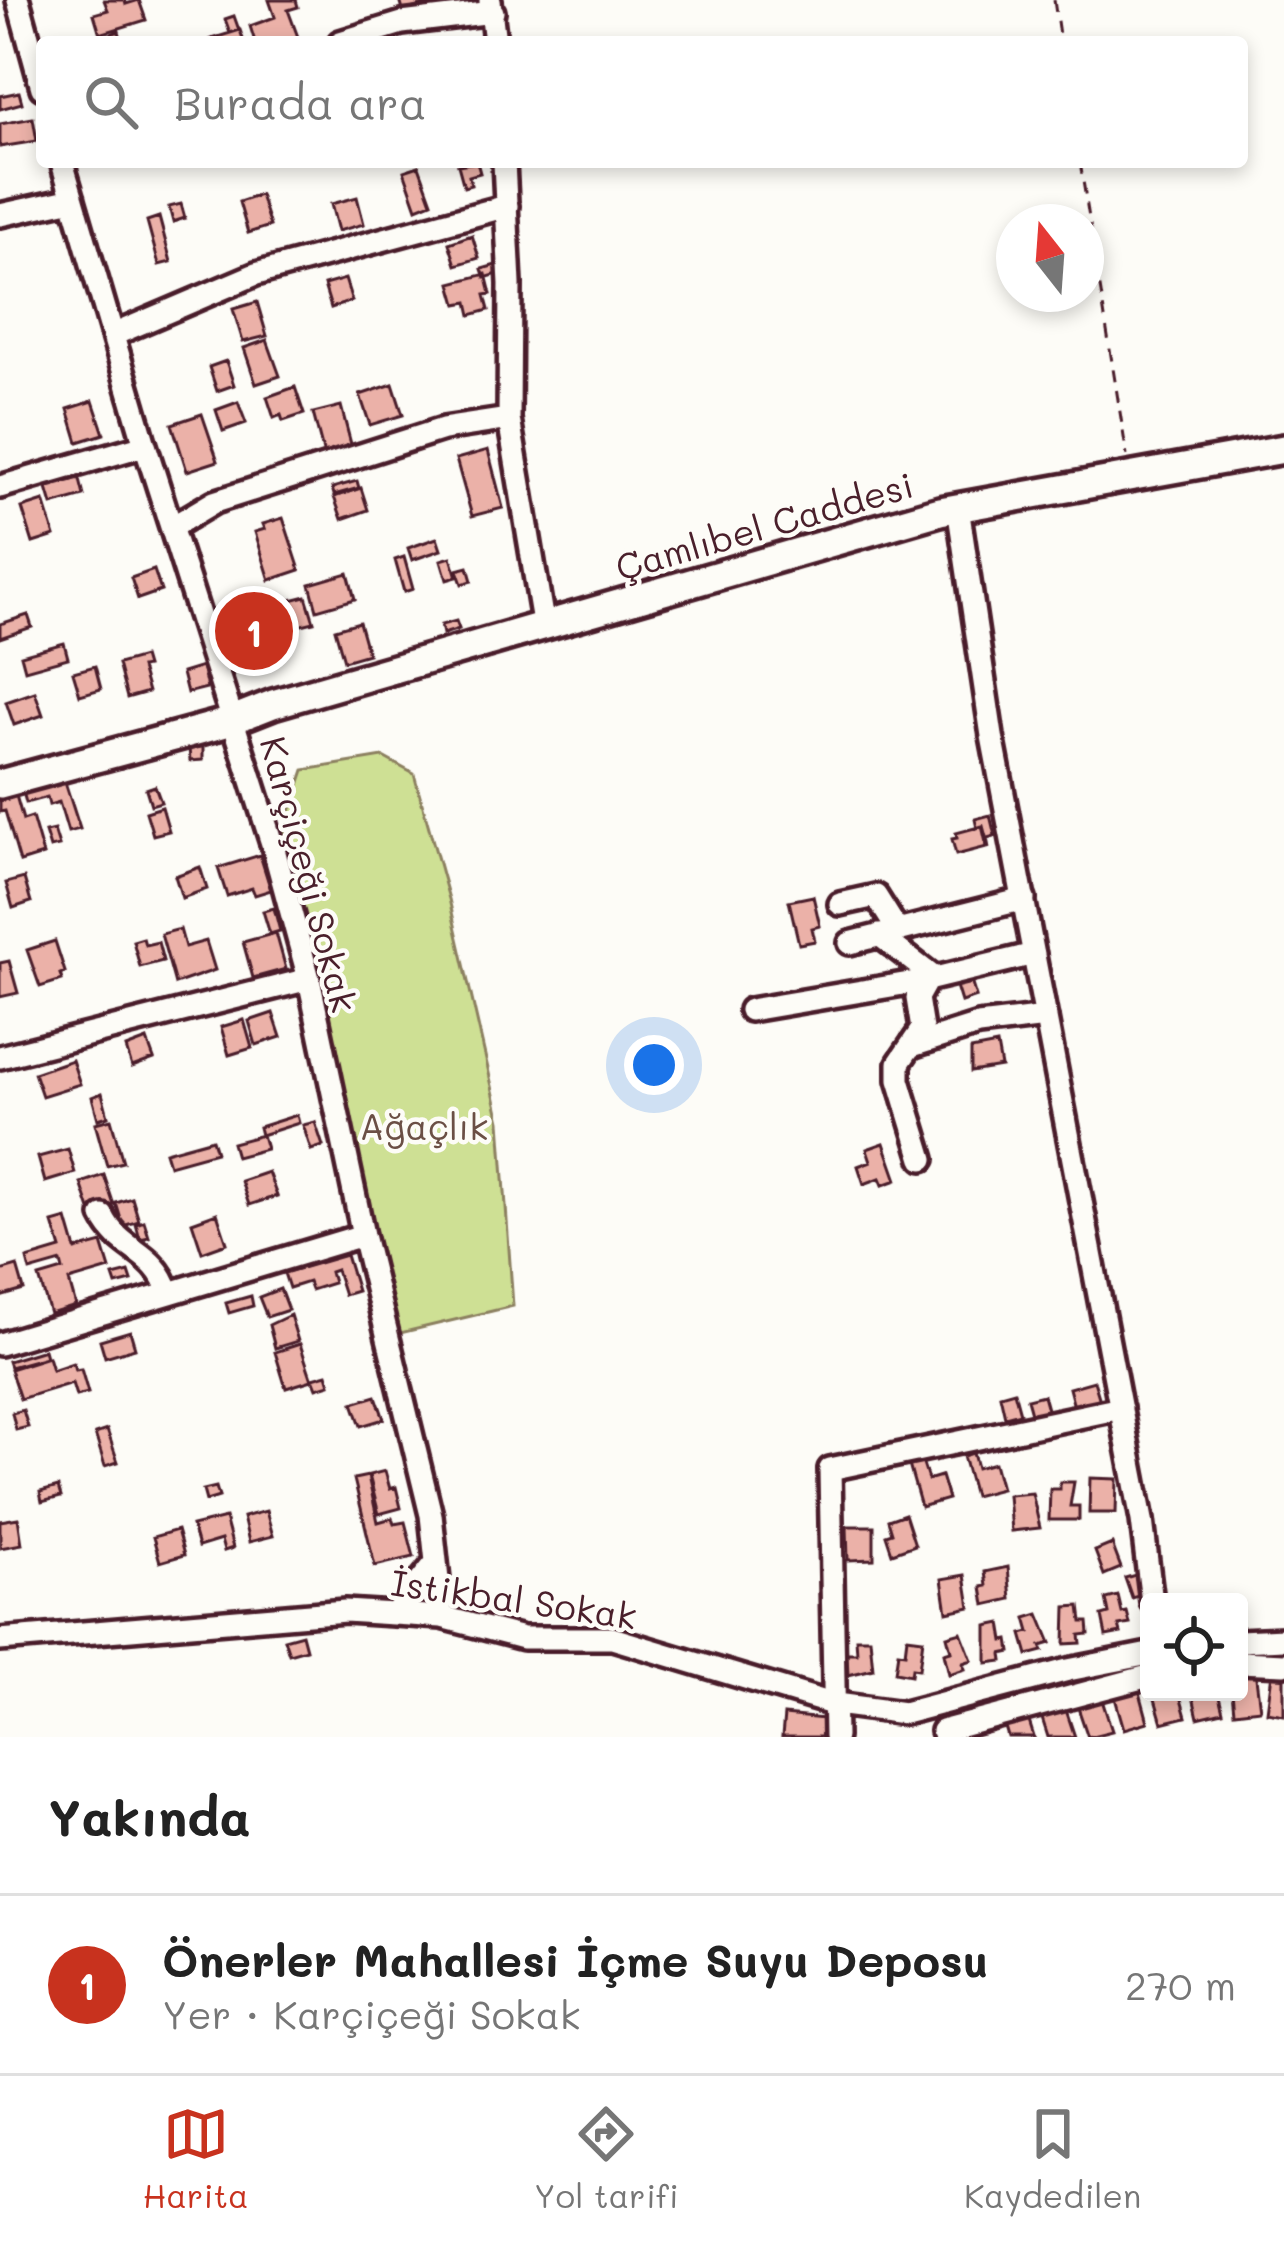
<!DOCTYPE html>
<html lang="tr">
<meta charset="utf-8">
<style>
body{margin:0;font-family:Mali,sans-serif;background:#f6f6f6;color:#222}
.controls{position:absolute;right:36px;bottom:36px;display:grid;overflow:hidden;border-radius:12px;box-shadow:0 6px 18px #0003}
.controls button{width:108px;height:108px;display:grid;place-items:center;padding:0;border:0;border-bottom:3px solid #e0e0e0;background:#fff;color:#222;font:60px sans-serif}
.compass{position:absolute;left:996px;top:204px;width:108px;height:108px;border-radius:50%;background:#fff;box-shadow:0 6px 18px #0003;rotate:343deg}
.you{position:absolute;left:654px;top:1065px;width:42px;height:42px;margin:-30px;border:9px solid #fff;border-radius:50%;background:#1a73e8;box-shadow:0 0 0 18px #1a73e833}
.badge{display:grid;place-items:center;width:78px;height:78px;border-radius:50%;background:#c8321e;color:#fff;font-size:39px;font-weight:700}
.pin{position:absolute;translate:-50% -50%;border:6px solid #fff;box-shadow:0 3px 12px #0006}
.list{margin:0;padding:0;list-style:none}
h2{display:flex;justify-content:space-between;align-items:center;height:156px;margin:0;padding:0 48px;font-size:51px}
h2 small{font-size:39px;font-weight:400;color:#767676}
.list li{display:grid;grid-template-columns:78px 1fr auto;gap:36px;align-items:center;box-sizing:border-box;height:180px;padding:0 48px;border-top:3px solid #e0e0e0}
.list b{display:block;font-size:45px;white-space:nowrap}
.list p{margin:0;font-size:39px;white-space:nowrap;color:#767676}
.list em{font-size:39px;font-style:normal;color:#767676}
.icon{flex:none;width:66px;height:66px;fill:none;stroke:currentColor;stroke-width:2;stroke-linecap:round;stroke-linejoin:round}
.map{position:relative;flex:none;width:1284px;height:1737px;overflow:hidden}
.search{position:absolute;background:#fff;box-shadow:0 6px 18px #0003;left:36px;right:36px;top:36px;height:132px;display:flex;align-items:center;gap:30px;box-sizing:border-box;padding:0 42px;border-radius:12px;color:#767676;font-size:45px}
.sheet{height:336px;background:#fff}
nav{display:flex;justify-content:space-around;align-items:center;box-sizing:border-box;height:168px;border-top:3px solid #e0e0e0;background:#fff;font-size:33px;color:#767676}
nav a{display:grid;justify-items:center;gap:6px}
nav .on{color:#c8321e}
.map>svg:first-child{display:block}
.green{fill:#cee094;stroke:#8c8060;stroke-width:3}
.building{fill:#ebb1a8;stroke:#4a1f2b;stroke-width:3}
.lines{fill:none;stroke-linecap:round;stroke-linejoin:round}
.minor-casing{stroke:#4a1f2b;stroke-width:30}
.major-casing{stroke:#4a1f2b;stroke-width:36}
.path{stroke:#4a1f2b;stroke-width:3;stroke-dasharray:12 9;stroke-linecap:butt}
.minor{stroke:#fdfcf7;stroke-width:21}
.major{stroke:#fdfcf7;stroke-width:27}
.labels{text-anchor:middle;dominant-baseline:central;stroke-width:9;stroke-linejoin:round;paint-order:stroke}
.street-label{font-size:36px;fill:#4a1f2b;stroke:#fdfcf7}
.park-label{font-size:36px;fill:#6b4f45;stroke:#fdfcf7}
</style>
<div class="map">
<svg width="1284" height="1737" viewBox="0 0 1284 1737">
<rect width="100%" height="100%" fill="#fdfcf7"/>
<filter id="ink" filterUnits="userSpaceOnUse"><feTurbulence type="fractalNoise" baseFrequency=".00833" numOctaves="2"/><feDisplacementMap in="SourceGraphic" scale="24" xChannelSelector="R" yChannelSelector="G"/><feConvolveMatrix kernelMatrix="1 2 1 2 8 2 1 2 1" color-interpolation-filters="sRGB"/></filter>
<g filter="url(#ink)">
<path class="green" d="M 383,757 L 414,774 L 449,899 L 500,1121 L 513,1306 L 392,1335 L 284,829 L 304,770 Z"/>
<path class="building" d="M 104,0 L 125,0 L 126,4 L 139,0 L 146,20 L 100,34 L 94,14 L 108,10 Z
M 269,0 L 296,0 L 298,7 L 288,10 L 298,37 L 283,42 L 255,42 L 250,26 L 275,17 Z
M 400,0 L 427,0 L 428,4 L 403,11 Z
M 234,16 L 239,30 L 230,33 L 225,19 Z
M 240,30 L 244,42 L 212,42 L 211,39 Z
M 119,31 L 122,42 L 105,42 L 103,37 Z
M 19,92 L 22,103 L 0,109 L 0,96 Z
M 33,118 L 37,141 L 0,147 L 0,124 Z
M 477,162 L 480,173 L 469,176 L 471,185 L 464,187 L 458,165 Z
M 419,166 L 432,202 L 417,208 L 404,171 Z
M 260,195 L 270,226 L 248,233 L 239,202 Z
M 357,197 L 364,224 L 338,231 L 331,204 Z
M 181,204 L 185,218 L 173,222 L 169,207 Z
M 159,217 L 171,262 L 159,265 L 147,221 Z
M 472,235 L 479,258 L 456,265 L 449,243 Z
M 496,265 L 498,274 L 485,278 L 482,269 Z
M 486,274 L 491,294 L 485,295 L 489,310 L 471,315 L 468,302 L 457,304 L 451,283 Z
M 345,279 L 352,301 L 331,308 L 324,285 Z
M 257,302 L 267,336 L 243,342 L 233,309 Z
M 267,340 L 280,376 L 256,384 L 244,348 Z
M 226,361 L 234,385 L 217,391 L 209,367 Z
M 393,384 L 403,415 L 370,425 L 360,395 Z
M 295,387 L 304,414 L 283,421 L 281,415 L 274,418 L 267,397 Z
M 93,401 L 104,434 L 78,442 L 68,409 Z
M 238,402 L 246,423 L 223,431 L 216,410 Z
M 341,406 L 352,448 L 324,455 L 313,413 Z
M 202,414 L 218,461 L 187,471 L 172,424 Z
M 488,450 L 503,508 L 472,516 L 456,459 Z
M 79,476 L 84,496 L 52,505 L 46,485 Z
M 357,481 L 359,488 L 334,495 L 332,488 Z
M 361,488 L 368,510 L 342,519 L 334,497 Z
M 44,501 L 55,536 L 33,543 L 22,508 Z
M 283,518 L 300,570 L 270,580 L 255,532 L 265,529 L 263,524 Z
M 437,538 L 441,550 L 412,560 L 408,548 Z
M 404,557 L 413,589 L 404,592 L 395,560 Z
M 451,557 L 457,577 L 447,580 L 441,560 Z
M 468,567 L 472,581 L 462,584 L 457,570 Z
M 154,570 L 161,591 L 138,599 L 131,578 Z
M 348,573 L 355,599 L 317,610 L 310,584 Z
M 306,596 L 314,622 L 282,630 L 275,604 Z
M 265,602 L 279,649 L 257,656 L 260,667 L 246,671 L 228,614 Z
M 28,615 L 32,627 L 0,638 L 0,624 Z
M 456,621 L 459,629 L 443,634 L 441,625 Z
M 359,622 L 368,654 L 344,661 L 335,629 Z
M 64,643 L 68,658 L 25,670 L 21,655 Z
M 143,657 L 146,667 L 141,668 L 148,692 L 127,698 L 118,664 Z
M 95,666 L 101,689 L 80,695 L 73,672 Z
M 202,667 L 207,688 L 187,693 L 182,673 Z
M 35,692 L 43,715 L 14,725 L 6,702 Z
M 189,747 L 203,747 L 203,760 L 190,761 Z
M 63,776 L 80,829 L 68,832 L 59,802 L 49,805 L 47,797 L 26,803 L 22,788 Z
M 155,786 L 161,802 L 151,805 L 146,789 Z
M 15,792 L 23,820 L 32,817 L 43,855 L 20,862 L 5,811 L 0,812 L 0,796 Z
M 162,807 L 169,831 L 153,835 L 146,812 Z
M 990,815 L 995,836 L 987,838 L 989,848 L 983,826 L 977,828 L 975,819 Z
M 982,826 L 987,847 L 956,855 L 952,839 L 957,838 L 956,833 Z
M 54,830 L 59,846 L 50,848 L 45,832 Z
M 260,855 L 271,890 L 255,895 L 252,888 L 227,896 L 218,868 Z
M 200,867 L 207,889 L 182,898 L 175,876 Z
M 24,878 L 31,902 L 13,908 L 6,883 Z
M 813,896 L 820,926 L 812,928 L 815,941 L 799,944 L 789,901 Z
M 274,908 L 280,931 L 270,934 L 263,911 Z
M 180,929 L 185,947 L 206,941 L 215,970 L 175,984 L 161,934 Z
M 276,933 L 286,969 L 253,978 L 243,942 Z
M 143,938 L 145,945 L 158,942 L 163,961 L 140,967 L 133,941 Z
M 55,941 L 65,972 L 60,974 L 62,980 L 40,987 L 27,950 Z
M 9,961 L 18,993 L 0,997 L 0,963 Z
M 970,978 L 976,997 L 961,1002 L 955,983 Z
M 273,1013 L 281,1037 L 256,1045 L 249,1021 Z
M 244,1020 L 252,1048 L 229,1055 L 221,1027 Z
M 147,1040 L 154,1059 L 132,1067 L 126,1048 Z
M 997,1045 L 1001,1067 L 971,1072 L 971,1050 Z
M 72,1060 L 80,1084 L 42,1096 L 34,1073 Z
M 102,1093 L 108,1116 L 98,1119 L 92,1097 Z
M 297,1115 L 299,1123 L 261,1135 L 259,1127 Z
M 111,1119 L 123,1162 L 107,1166 L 95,1123 Z
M 315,1122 L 323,1146 L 311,1150 L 303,1125 Z
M 262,1135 L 266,1149 L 236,1157 L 232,1143 Z
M 212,1139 L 216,1152 L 169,1165 L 165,1152 Z
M 884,1143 L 897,1180 L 883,1185 L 880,1178 L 864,1184 L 858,1166 L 871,1161 L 867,1149 Z
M 68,1149 L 75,1173 L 45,1182 L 38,1157 Z
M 268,1172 L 277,1196 L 249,1205 L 241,1181 Z
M 104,1175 L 114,1205 L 91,1213 L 81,1183 Z
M 132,1198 L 139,1221 L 123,1226 L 116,1203 Z
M 217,1213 L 227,1243 L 202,1252 L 192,1222 Z
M 67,1219 L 76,1250 L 102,1243 L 110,1269 L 69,1281 L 76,1306 L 50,1314 L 39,1277 L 63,1270 L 61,1262 L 30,1271 L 27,1259 L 61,1249 L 53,1223 Z
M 144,1221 L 149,1237 L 140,1239 L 136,1224 Z
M 346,1255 L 357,1291 L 344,1295 L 336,1270 L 330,1272 L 333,1283 L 311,1290 L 308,1282 L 289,1288 L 284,1273 Z
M 17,1266 L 24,1290 L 0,1297 L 0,1271 Z
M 129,1272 L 132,1281 L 116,1285 L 113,1276 Z
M 280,1289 L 288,1310 L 267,1317 L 259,1297 Z
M 251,1296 L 253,1306 L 229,1313 L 226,1303 Z
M 290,1315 L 298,1341 L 275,1348 L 269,1325 Z
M 130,1331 L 135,1348 L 105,1357 L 100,1340 Z
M 300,1344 L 312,1380 L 286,1388 L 275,1352 Z
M 44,1350 L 46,1357 L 10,1367 L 8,1361 Z
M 48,1357 L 52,1370 L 73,1363 L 75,1370 L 81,1369 L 88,1393 L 76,1396 L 72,1383 L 20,1399 L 10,1369 Z
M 327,1374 L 330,1384 L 317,1388 L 313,1378 Z
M 1094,1381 L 1101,1404 L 1075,1411 L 1069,1388 Z
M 1014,1391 L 1020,1413 L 1005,1417 L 1000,1395 Z
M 1043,1395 L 1048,1413 L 1032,1417 L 1027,1399 Z
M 376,1396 L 384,1419 L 361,1426 L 353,1403 Z
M 23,1410 L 28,1427 L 16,1430 L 12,1413 Z
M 107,1430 L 118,1462 L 105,1466 L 95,1434 Z
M 973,1453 L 977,1468 L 994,1463 L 1001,1489 L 974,1496 L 963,1456 Z
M 922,1461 L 928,1480 L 941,1476 L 948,1499 L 921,1507 L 909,1465 Z
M 385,1471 L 390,1489 L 396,1487 L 401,1508 L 379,1514 L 369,1475 Z
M 368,1476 L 378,1522 L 392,1518 L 394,1524 L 405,1522 L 414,1557 L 375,1566 L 354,1479 Z
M 1090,1478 L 1117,1479 L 1116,1513 L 1089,1513 Z
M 1060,1482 L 1074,1482 L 1070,1506 L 1079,1506 L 1079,1520 L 1049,1520 L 1050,1489 L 1060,1489 Z
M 58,1487 L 61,1497 L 42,1502 L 40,1492 Z
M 216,1487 L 219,1497 L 206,1501 L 203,1490 Z
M 1032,1493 L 1040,1528 L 1011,1531 L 1008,1495 Z
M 266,1511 L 273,1536 L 249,1542 L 243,1517 Z
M 905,1514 L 915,1545 L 892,1553 L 886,1535 L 892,1533 L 888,1520 Z
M 18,1518 L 22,1544 L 0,1548 L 0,1521 Z
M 225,1518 L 233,1548 L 224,1551 L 221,1540 L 198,1547 L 192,1526 Z
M 847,1526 L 874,1526 L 874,1559 L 848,1560 Z
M 177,1530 L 184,1555 L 160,1562 L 153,1537 Z
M 1112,1544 L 1121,1568 L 1104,1575 L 1095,1551 Z
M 1008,1567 L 1011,1599 L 985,1605 L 982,1587 L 987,1586 L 985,1572 Z
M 965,1575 L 970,1607 L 947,1612 L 942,1579 Z
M 1135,1575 L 1141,1595 L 1132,1598 L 1125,1578 Z
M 1118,1596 L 1122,1613 L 1127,1612 L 1130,1624 L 1119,1626 L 1121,1633 L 1106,1636 L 1102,1616 L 1109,1614 L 1106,1599 Z
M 1080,1606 L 1082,1622 L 1088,1622 L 1089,1634 L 1080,1635 L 1081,1643 L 1065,1644 L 1066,1607 Z
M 1039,1614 L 1051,1643 L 1041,1646 L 1043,1651 L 1028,1655 L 1022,1634 L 1030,1632 L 1026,1618 Z
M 1001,1623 L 1004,1641 L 1009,1640 L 1011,1652 L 1002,1654 L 1003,1661 L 987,1663 L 987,1626 Z
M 961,1632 L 972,1660 L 963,1663 L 965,1669 L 949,1674 L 944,1653 L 951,1651 L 947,1636 Z
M 302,1634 L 306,1649 L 289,1654 L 284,1639 Z
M 907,1637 L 923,1639 L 919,1669 L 912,1668 L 911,1675 L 895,1672 L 898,1652 L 905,1653 Z
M 856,1638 L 870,1638 L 873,1669 L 848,1675 L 847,1653 L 857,1653 Z
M 1255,1670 L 1260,1709 L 1234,1712 L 1232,1692 L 1239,1692 L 1239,1672 Z
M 1272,1673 L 1284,1674 L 1284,1715 L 1267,1712 Z
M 1138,1685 L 1148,1722 L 1124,1729 L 1113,1691 Z
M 1153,1692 L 1179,1692 L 1186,1717 L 1162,1723 Z
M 1192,1692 L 1218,1692 L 1223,1712 L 1198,1718 Z
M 1101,1697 L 1112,1731 L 1088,1737 L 1075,1699 Z
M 1064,1704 L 1075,1737 L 1048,1737 L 1040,1712 Z
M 784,1715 L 824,1719 L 822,1737 L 782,1737 Z
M 1027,1715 L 1034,1737 L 1008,1737 L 1002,1717 Z"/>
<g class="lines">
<g class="minor-casing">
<path id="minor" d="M 18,0 L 42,88
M 490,1 L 495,42
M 340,42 L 402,23 L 493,12
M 62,162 L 145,445 L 275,853 L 309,979 L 363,1235 L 431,1515 L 442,1617
M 504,162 L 510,284 L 509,419 L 544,628
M 0,215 L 73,199
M 113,335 L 256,274 L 507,206
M 0,487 L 145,445
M 958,507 L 992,736 L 1142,1520 L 1152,1602
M 172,527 L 214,502 L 443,429 L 509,419
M 840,904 L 876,896 L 898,931
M 879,935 L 935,978
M 850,943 L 1024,899
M 750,1010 L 927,980 L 1034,954
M 915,1045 L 978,1025 L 1046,1017
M 0,1057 L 309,979
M 923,1159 L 899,1080 L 899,1063 L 922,1029 L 917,998 L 927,980
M 103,1216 C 121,1253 155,1249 169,1293
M 0,1344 L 363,1235
M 394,1614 L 436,1562
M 0,1640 L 345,1611 L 442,1617 L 523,1638 L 612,1638 L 829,1703 L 904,1713 L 1068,1670 L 1149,1654
M 1239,1641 L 1284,1639
M 1239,1662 L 1284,1664
M 942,1731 L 1149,1676
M 835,1737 L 830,1469 L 1121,1408"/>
</g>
<g class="major-casing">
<path id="major" d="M 0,784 L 222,724 L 273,704 L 940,511 L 1284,449"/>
</g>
<path class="path" d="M 1054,0 L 1060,42
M 1080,162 L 1127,456"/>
<use href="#minor" class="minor"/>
<use href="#major" class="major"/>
</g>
</g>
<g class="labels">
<g class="street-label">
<text transform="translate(764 525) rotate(-16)">Çamlıbel Caddesi</text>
<text transform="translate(310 874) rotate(75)">Karçiçeği Sokak</text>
<text transform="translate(514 1598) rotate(8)">İstikbal Sokak</text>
</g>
<g class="park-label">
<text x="424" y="1125">Ağaçlık</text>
</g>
</g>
</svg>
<div class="controls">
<button><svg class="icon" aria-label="locate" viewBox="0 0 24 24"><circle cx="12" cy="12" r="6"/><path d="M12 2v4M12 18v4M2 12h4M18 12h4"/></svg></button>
</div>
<svg class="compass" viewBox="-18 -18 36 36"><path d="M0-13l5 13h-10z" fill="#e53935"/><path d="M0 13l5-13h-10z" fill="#767676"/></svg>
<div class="you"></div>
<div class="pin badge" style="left:254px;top:631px">1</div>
<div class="search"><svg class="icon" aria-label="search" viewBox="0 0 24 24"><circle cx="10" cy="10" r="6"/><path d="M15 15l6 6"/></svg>Burada ara</div>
</div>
<section class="sheet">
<h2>Yakında<small></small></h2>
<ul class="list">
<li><span class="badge">1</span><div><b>Önerler Mahallesi İçme Suyu Deposu</b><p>Yer · Karçiçeği Sokak</p></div><em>270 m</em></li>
</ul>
</section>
<nav>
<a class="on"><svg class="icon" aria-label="map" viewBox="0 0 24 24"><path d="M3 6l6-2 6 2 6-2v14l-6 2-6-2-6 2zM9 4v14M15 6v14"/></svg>Harita</a>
<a><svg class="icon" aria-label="directions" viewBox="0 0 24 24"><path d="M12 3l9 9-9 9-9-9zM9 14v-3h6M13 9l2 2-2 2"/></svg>Yol tarifi</a>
<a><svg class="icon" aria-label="saved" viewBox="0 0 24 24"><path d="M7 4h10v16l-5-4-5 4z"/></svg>Kaydedilen</a>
</nav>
